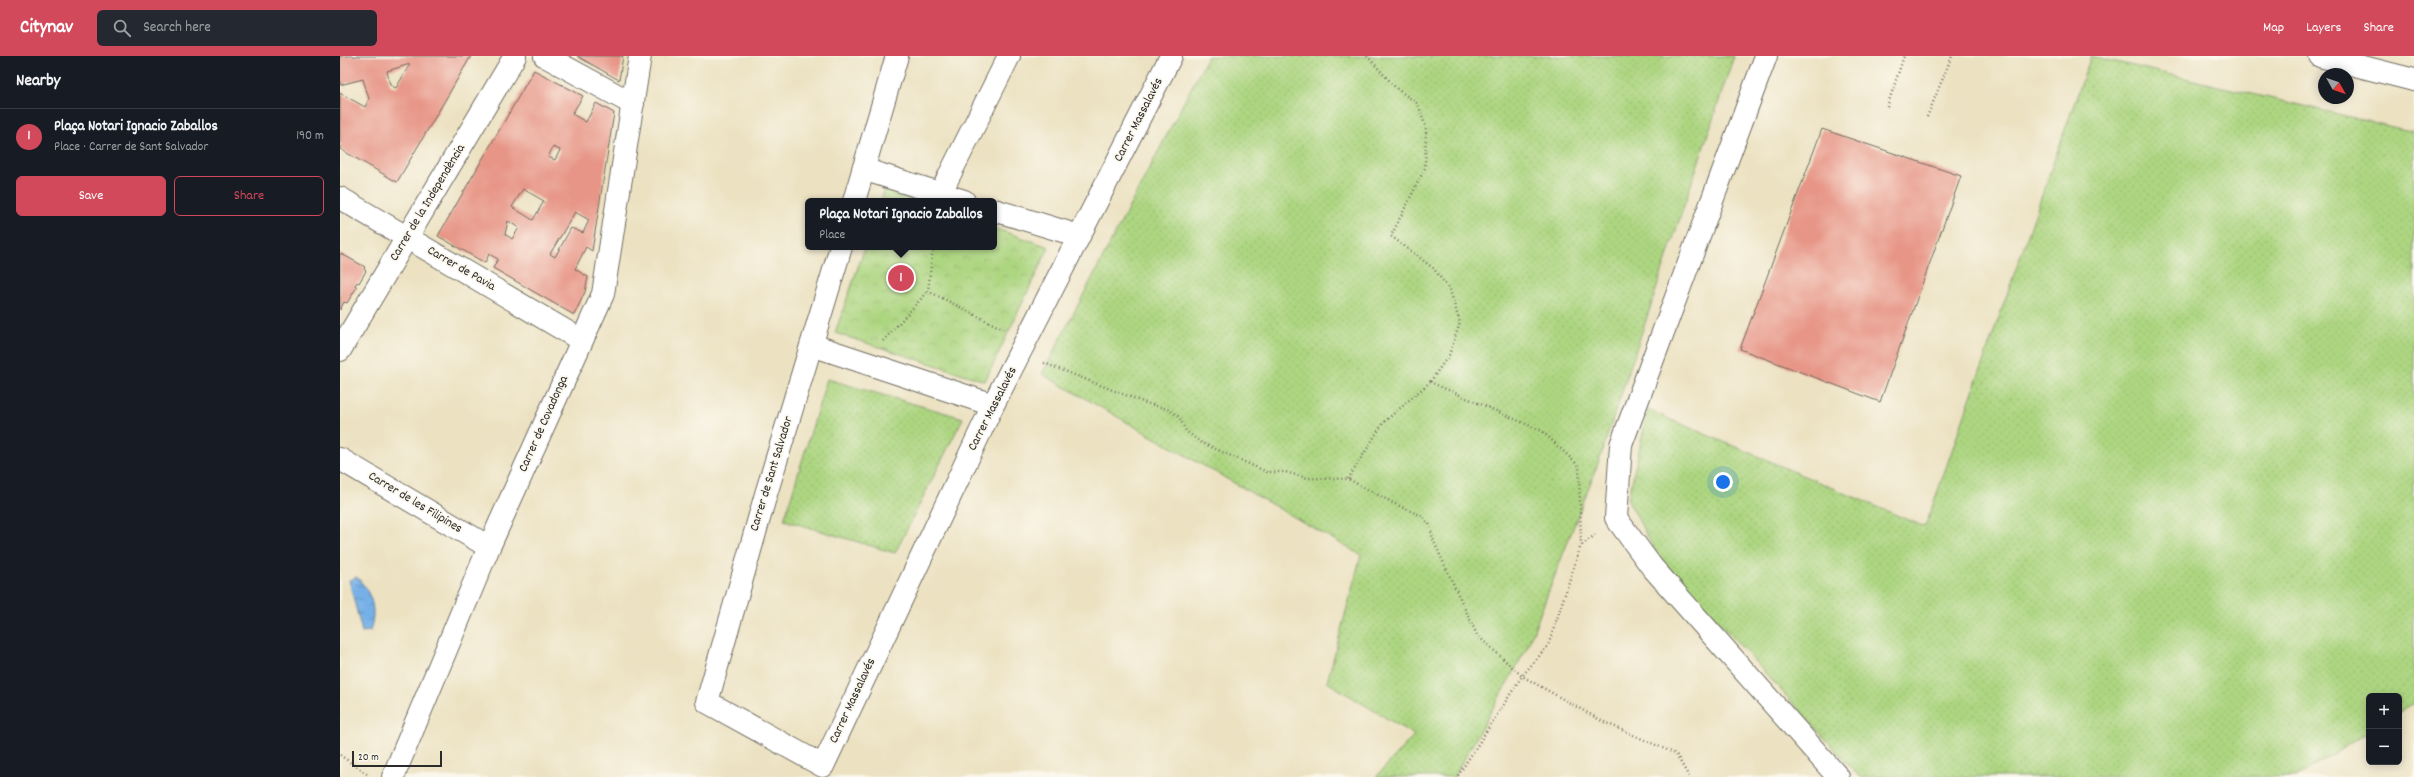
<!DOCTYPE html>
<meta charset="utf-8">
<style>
body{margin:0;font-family:Dekko,sans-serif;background:#242831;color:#f1f3f6}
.controls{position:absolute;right:12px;bottom:12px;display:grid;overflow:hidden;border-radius:6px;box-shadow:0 2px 10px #0003}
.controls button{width:36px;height:36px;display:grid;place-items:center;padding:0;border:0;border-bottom:1px solid #363941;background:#171b24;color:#f1f3f6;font:20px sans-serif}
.compass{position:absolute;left:1978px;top:12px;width:36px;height:36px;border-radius:50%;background:#171b24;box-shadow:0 2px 10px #0003;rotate:130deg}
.scale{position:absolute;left:12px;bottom:10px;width:90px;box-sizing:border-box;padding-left:4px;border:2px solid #2b2b2b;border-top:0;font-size:11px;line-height:14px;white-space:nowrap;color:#2b2b2b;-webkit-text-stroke:3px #fbf7ec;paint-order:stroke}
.you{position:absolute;left:1383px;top:426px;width:14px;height:14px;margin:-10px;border:3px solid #fff;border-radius:50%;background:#1a73e8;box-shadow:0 0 0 6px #1a73e833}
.badge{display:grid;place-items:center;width:26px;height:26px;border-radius:50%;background:#d1495b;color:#fff;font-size:13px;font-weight:700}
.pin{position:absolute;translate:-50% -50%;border:2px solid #fff;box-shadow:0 1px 4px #0006}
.popup{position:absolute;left:465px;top:142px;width:192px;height:52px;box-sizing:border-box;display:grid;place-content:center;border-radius:6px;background:#171b24;filter:drop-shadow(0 1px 3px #0005);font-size:13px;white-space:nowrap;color:#9ea1a6}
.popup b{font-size:15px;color:#f1f3f6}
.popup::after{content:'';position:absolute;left:50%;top:100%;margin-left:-8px;border:8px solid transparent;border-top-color:#171b24}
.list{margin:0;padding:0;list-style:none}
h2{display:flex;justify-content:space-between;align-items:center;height:52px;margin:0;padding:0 16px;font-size:17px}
h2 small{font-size:13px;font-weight:400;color:#9ea1a6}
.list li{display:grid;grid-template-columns:26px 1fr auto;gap:12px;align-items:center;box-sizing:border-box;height:56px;padding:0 16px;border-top:1px solid #363941}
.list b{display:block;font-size:15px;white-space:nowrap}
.list p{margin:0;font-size:13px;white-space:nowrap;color:#9ea1a6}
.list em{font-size:13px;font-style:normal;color:#9ea1a6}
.actions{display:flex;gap:8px;padding:12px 16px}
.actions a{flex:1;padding:9px 0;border:1px solid #d1495b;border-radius:6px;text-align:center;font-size:14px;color:#d1495b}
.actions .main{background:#d1495b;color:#fff}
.icon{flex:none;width:22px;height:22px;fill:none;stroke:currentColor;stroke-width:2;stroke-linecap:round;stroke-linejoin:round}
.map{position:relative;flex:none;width:2074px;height:721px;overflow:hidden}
header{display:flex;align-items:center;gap:24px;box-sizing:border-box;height:56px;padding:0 20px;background:#d1495b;color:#fff}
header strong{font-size:19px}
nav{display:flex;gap:22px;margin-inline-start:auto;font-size:14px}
.search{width:280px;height:36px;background:#242831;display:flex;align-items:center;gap:10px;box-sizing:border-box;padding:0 14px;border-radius:6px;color:#9ea1a6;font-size:15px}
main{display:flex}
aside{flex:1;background:#171b24}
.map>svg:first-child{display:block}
.grass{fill:url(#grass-dots);stroke:#6c8056}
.park{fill:url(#park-crowns);stroke:#6c8056}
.water{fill:url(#water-ripples);stroke:#506e89}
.building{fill:#e79586;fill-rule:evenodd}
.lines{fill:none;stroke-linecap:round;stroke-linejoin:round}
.street-casing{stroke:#6f6b60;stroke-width:24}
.secondary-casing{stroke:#6f6b60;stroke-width:24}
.path{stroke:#6f6b60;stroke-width:2.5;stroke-dasharray:1 3;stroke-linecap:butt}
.street{stroke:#fff;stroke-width:22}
.secondary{stroke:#fff;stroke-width:22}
.labels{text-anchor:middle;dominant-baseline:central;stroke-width:3.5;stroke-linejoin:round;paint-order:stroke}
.street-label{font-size:13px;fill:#2b2b2b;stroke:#fbf7ec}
</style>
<header>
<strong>Citynav</strong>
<div class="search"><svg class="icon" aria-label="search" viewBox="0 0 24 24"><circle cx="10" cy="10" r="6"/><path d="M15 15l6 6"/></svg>Search here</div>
<nav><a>Map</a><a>Layers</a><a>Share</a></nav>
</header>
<main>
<aside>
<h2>Nearby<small></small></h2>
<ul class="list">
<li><span class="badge">1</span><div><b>Plaça Notari Ignacio Zaballos</b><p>Place · Carrer de Sant Salvador</p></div><em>190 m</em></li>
</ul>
<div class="actions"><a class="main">Save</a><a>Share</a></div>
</aside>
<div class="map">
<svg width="2074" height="721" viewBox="0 0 2074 721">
<defs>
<pattern id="grass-dots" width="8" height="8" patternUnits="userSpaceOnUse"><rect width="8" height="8" fill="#add681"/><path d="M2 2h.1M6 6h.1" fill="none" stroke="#95b870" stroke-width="1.8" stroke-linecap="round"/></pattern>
<pattern id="park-crowns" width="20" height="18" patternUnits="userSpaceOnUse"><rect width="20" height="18" fill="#add681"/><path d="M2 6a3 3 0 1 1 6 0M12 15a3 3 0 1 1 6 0" fill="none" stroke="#95b870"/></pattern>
<pattern id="water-ripples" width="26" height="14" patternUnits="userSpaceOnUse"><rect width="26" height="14" fill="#76b0e7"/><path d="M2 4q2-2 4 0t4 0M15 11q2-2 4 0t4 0" fill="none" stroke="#618fbb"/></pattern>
</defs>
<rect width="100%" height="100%" fill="#fbf7ec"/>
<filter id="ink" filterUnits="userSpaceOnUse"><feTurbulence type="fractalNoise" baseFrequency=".025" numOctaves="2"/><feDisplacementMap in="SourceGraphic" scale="8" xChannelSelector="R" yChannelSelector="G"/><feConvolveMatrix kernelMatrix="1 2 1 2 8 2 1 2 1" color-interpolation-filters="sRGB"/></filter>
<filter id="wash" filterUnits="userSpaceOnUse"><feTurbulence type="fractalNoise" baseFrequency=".012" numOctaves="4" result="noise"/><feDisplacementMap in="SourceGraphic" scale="16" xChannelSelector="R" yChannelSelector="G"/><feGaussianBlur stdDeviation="0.9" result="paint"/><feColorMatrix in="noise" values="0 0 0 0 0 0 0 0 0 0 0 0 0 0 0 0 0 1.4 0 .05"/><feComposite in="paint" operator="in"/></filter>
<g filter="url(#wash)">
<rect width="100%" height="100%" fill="#ece2c2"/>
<path class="grass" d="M 868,0 L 1394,0 L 1260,402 L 1187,592 L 1114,721 L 1036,721 L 1074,679 L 987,626 L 1021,499 L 702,318 Z
M 1751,0 L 2074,76 L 2074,648 L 2059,657 L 2059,640 L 2029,640 L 2029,676 L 1956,721 L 1520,721 L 1316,497 L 1288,444 L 1308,354 L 1585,471 Z
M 487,323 L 623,362 L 555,497 L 444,464 Z"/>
<path class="park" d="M 545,133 L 579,145 L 541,145 Z
M 654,172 L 709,191 L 645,325 L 495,277 L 525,191 L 654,191 Z"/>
<path class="water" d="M 17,521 C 32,538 37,553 30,575 L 22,576 L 9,524 Z"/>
<g id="blocks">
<path class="building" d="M 0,0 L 131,0 L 57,126 L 0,93 L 0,37 L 25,51 L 29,43 L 23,23 L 0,29 ZM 70,8 L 56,32 L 50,29 L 47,15 Z
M 237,0 L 283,0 L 279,24 Z
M 194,14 L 243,40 L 232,58 L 246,66 L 256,47 L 274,57 L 252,195 L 246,191 L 235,213 L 248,221 L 245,236 L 234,259 L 153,212 L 158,203 L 149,198 L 145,207 L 98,180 ZM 213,91 L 220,94 L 215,104 L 208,101 ZM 183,133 L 204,145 L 193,164 L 172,151 ZM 235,156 L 249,164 L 243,177 L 231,172 L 215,201 L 210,198 ZM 168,165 L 179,172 L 172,183 L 165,178 Z
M 1482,73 L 1621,120 L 1540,346 L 1400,293 Z
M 0,197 L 25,211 L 24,213 L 26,215 L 19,227 L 17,226 L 15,229 L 17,231 L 7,247 L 4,246 L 0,254 Z"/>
</g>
</g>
<g filter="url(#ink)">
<use href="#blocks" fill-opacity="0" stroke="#6f6b60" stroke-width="1"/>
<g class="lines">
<g class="street-casing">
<path id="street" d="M 205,0 L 293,48
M 1426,0 L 1281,389 L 1276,462 L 1312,511 L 1498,721
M 523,113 L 624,145
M 600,138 L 669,0
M 0,142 L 241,284
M 514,145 L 557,0
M 654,154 L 739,180
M 501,191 L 426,438 L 367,646 L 483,710 L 653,349 L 831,0
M 472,289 L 653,349
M 0,294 L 175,0
M 0,403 L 149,491
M 53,721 L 149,491 L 263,238 L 300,0"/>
</g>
<g class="secondary-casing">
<path id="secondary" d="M 1980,0 L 2074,24"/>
</g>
<path class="path" d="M 1027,0 L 1056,32 L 1078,48 L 1086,72 L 1085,112 L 1051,180 L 1093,212 L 1110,234 L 1120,267 L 1109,299 L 1090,326
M 1547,51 L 1564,0
M 1587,61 L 1612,0
M 593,191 L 588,235 L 663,273
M 543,285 L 588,235
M 704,307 L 803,346 L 830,354 L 839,361 L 846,375 L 860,386 L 927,416 L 945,416 L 967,422 L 1008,423 L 1059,450 L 1082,460 L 1089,468 L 1094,486 L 1137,579 L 1182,620 L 1262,665 L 1336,698 L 1349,721
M 1008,423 L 1043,367 L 1090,326 L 1202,375 L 1239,410 L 1241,489 L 1208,590 L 1182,620 L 1117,721
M 1242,489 L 1255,479
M 0,699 L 27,718"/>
<use href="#street" class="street"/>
<use href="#secondary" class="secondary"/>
</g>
</g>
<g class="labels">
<g class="street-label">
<text transform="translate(799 64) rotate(-63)">Carrer Massalavés</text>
<text transform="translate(88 147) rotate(-59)">Carrer de la Independència</text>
<text transform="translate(121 213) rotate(30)">Carrer de Pavia</text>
<text transform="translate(653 353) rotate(-63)">Carrer Massalavés</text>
<text transform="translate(204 368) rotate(-66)">Carrer de Covadonga</text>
<text transform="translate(432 418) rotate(-73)">Carrer de Sant Salvador</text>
<text transform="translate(75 447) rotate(31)">Carrer de les Filipines</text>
<text transform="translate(513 645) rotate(-65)">Carrer Massalavés</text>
</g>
</g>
</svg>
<div class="controls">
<button>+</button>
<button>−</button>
</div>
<svg class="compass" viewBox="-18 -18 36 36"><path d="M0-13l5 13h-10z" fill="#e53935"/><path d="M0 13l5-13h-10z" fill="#9ea1a6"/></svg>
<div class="scale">20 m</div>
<div class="you"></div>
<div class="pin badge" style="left:561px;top:222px">1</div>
<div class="popup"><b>Plaça Notari Ignacio Zaballos</b>Place</div>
</div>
</main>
